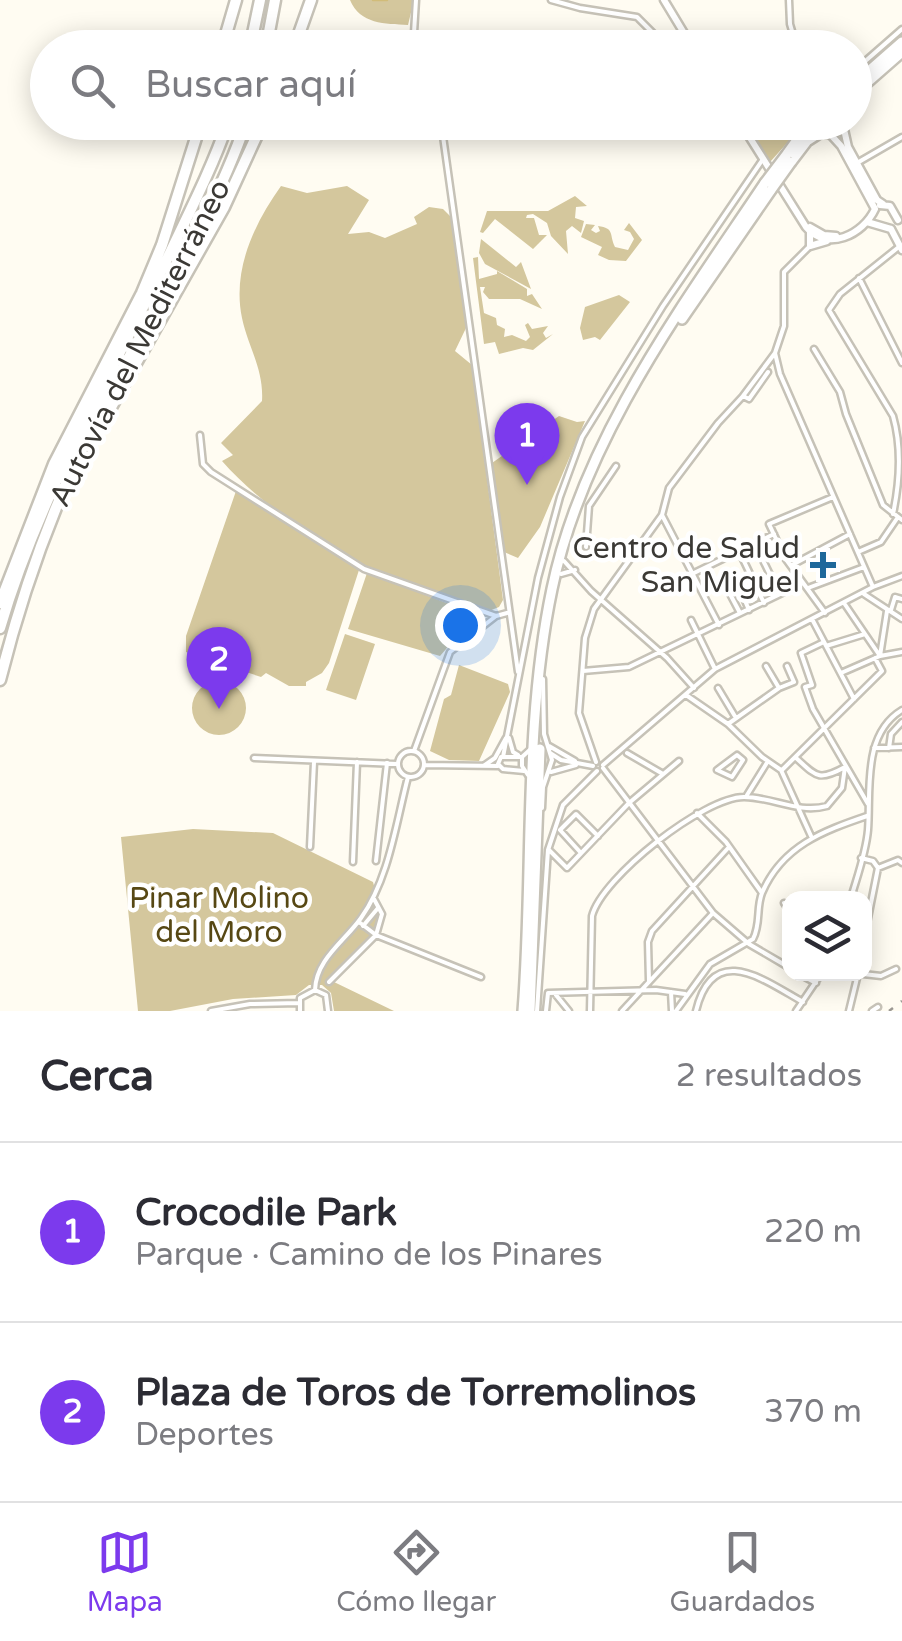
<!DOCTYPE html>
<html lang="es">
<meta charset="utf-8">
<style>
body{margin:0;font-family:"Varela Round",sans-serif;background:#f2f2f3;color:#2b2b33}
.controls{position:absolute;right:30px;bottom:30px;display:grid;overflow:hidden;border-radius:20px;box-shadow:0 5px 25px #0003}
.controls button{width:90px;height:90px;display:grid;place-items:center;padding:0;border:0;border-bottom:2px solid #e1e1e2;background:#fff;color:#2b2b33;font:50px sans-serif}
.you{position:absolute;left:460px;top:625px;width:35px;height:35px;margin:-25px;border:8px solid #fff;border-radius:50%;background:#1a73e8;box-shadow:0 0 0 15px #1a73e833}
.badge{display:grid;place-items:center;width:65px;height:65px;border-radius:50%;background:#7c3aed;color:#fff;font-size:32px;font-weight:700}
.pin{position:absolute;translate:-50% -82px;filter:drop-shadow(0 2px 5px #0008)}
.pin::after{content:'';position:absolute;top:52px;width:35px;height:30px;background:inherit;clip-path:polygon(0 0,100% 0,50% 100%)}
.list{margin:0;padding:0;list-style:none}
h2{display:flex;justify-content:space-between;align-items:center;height:130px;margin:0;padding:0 40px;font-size:42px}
h2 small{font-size:32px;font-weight:400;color:#7c7c81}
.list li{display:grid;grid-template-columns:65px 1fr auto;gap:30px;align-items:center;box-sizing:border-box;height:180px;padding:0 40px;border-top:2px solid #e1e1e2}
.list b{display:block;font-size:38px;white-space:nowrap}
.list p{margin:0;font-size:32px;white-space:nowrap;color:#7c7c81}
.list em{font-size:32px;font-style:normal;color:#7c7c81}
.icon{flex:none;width:55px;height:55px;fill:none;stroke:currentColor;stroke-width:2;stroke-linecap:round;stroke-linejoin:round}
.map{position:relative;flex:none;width:902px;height:1011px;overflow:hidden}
.search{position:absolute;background:#fff;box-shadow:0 5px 25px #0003;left:30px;right:30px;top:30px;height:110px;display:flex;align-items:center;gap:25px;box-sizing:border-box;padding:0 35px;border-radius:55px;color:#7c7c81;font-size:38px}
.sheet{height:490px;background:#fff}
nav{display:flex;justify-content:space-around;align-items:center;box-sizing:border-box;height:140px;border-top:2px solid #e1e1e2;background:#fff;font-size:28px;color:#7c7c81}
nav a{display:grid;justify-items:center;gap:5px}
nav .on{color:#7c3aed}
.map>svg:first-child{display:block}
.green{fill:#d4c79d}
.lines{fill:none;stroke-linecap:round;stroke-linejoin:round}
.stream{stroke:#d1bc79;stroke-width:2.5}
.street-casing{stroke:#c6c2b7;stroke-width:9}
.secondary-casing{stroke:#c6c2b7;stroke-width:11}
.primary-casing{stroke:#c6c2b7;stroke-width:14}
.highway-casing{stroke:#c6c2b7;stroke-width:15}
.street{stroke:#fff;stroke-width:4}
.secondary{stroke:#fff;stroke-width:6}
.primary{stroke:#fff;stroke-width:9}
.highway{stroke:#fff;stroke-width:10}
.rail{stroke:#9b9892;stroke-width:2.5;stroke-dasharray:5 10;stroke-linecap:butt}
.primary-bridge-casing{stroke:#c6c2b7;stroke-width:14;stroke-linecap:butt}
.primary-bridge{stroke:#fff;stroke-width:9}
.poi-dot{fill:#1e689b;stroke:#fff;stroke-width:4}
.labels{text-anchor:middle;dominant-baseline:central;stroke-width:9;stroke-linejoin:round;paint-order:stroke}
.street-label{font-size:30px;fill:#3b3935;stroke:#fff}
.poi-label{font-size:30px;fill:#3b3935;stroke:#fff;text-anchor:end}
.park-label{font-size:30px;fill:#574814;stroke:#fff}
</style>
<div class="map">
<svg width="902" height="1011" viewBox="0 0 902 1011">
<rect width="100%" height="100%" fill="#fffcf2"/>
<path class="green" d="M 350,0 L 414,0 L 408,25 C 385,24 360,24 350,0 Z
M 746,123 L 805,123 L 770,162 Z
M 281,186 L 307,193 L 347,186 L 369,200 L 348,234 L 369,232 L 385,238 L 417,224 L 414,217 L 429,207 L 443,209 L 451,217 L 466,328 L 455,351 L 472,365 L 503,600 L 499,607 L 489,611 C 449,597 403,586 365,567 C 314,540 260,504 222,461 L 233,455 L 221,443 L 262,401 C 264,369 248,347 242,318 C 232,270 254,224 281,186 Z
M 575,196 L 587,206 L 576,207 L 575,218 L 584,221 L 581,233 L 572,226 L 566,231 L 568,254 L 551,236 L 547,223 L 533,214 L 527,215 L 526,218 L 534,218 L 539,235 L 547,235 L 533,249 L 495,219 L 483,233 L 480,232 L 487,211 L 548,211 Z
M 629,223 L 642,240 L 626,261 L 609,260 L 598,255 L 602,247 L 581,237 L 586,224 L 595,225 L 591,230 L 596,233 L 600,231 L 598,226 C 615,228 609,235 615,247 L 628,250 L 634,239 L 630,232 L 624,230 Z
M 481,239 L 516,267 L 521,262 L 531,289 L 485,264 L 479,253 Z
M 478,257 L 479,279 L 497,274 L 497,271 L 527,289 L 527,296 L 532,294 L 542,309 L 520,299 L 489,299 L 483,292 L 485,287 L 480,287 L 484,313 L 496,318 L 497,325 L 505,329 L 504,337 L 512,335 L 526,341 L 530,337 L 525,325 L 528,323 L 532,329 L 548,326 L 543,333 L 546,338 L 553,334 L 533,350 L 523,348 L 499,354 L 495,342 L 484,344 L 473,258 Z
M 619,295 L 630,302 L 600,340 L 595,337 L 583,340 L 580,328 L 585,307 Z
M 559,416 L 577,422 L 585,421 L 540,527 L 518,558 L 504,552 L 492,463 Z
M 236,491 L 359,570 L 329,663 L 322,673 L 306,682 L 306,686 L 289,686 L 266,673 L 261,677 L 186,652 L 186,636 Z
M 367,573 L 484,617 L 453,641 L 440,656 L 348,629 Z
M 345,634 L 375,644 L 356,700 L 326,690 Z
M 459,665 L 508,684 L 510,692 L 479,761 L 449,760 L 430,751 L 444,699 L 451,695 Z
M192 708a27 27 0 1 1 54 0a27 27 0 1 1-54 0Z
M 193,829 L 273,833 L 373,882 L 382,915 L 381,934 L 334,982 L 394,1011 L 334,1011 L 331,993 L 322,985 L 309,985 L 296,995 L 233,999 L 170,1011 L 138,1011 L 121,837 Z"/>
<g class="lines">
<path class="stream" d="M 373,0 L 387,0"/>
<g class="street-casing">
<path id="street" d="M 416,0 L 414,33 L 419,48
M 551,0 L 580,8 L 637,17 L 668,48
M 789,0 L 790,24 L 797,48
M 854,71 L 902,29
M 441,122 L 518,672
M 857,163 L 902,137
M 808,248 L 784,272 L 784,326 L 775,353 L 780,374 L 873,587
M 859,278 L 902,363
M 814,349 L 840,392 L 846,414 L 883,505 L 902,520
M 768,372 L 749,399 L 743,396 L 775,353
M 200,435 L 203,464 L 211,472 L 364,569 L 496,616
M 893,514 C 900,481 902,448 893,416 L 829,310 L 840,294 L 900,246
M 662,515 L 719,625
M 755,544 L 779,593
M 586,547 L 589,506 L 616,466
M 858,552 L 881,542 L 898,517
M 740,553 L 764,603
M 564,561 L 591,591 L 667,658 L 694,688
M 792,565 L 850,534
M 694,573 L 774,534
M 561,574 L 575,570
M 808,588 L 864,567
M 864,594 L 902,619
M 844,603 L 880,656
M 891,610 L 895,597 L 902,599
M 740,613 L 730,594 L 740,589 L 749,610
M 825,613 L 785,558 L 769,524 L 833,497
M 812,619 L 854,699
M 691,620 L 715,669
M 824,642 L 801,653 L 812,685 L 805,687 L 813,709 L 868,804
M 826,646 L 865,634
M 880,656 L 887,611
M 766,666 L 779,688
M 787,666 L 794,682
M 583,671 L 629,667 L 803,583
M 841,673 L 880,656 L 902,652
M 718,688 L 736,718
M 686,695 L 728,724 L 762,757 L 781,770 L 811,836
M 728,724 L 779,688 L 794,682
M 509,738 L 513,752 L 518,755
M 549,746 L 575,761
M 874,748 L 902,747
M 889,748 L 891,734 L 902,722
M398 764a13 13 0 1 1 26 0a13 13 0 1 1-26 0Z
M 414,751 L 450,652 L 496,616 L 507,613
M 550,753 L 561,760 L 593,766
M 627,753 L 663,774
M 737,755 L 743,760 L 732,777 L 717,770 Z
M 503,757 L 538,578 L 560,497 L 582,437 L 663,306 L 763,159
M 522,757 L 533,747
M 522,757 L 522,766 L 528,775
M 522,757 L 501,757 L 498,764 L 503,769 L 524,771
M 795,757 C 816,776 818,782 845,767
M 254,758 L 397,764
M 596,762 L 579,713 L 585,638 L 594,609 L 662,515 L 669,488 L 718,423 L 743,396
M 424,765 L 498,766
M 485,765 L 495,758 L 506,738
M 603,765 L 715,669 L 873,587 L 902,576
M 603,768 L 713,913 L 749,944 L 790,968
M 782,770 L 882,671 L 875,658
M 551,772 L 576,765
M 747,795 L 768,761
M 542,808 L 543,787 L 552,760 L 544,734 L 543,679
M 697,813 L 726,842 L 762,893
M 310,847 L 314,762
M 549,850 L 567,868 L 629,803 L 679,761
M 581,853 L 560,830 L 576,814 L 598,836
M 861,858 L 873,861 L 878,868 L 898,860 L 902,863
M 376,861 L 387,763
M 353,862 L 357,762
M 851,898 C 857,877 866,853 868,830 C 871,790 862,734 902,710
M 784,903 L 790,912
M 359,922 L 376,935 L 481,977
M 363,926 L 378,908
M 864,938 L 878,868
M 799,974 L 816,983
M 863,974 L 881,976 L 896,969
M 649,981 L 648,942 L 652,931 L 729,847
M 329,982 L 376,935 L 382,914 L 374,899
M 315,990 C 316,959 345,941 361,918 C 389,879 396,823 408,777
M 671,992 L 672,1011
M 556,995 L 569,1011
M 211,1011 L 250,1004 L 299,1003
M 300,1011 L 300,998 L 315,990 L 326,995 L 328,1011
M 537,1011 L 548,850 L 563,805 L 597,771
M 546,1011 L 548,993 L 656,990 L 685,994
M 590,1011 L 592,916 C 602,877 704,797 744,797 C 773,797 798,814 827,806 L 842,788 L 845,767
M 622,1011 L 713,913
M 676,1011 L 710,964 L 753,939 C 761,924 756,908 762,893 C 782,846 823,831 867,816
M 696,1011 C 713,940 765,981 803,1002
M 796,1011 L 821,974
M 849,1011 L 858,974
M 872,1011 L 878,1007"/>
</g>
<g class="secondary-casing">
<path id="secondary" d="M 664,0 L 693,48
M 740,122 L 806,227 C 827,252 863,235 875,209 L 841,146 L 830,134
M 843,125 L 848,147 L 877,200 L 883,204
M 880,205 L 890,206 L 898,220
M 867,222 L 891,229
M 810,227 L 824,235 L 836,236
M 891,229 L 902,250
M 810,232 L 810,246 L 827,241"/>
</g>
<g class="primary-casing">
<path id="primary" d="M 854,84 L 902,42
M 854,94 L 902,52
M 812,122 C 821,136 835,136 845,122
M 787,154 L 810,122
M 791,162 L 807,141 L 821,132
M 682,319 L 771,190
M 523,1011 C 534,871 523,727 552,589 C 583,439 682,307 765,183
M 530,1011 L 540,749"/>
</g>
<g class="highway-casing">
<path id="highway" d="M 222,48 L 236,0
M 250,48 L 260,0
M 266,48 L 275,0
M 294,48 L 311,0
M 110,409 L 224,207 L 263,122
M 0,603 L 54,464 L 142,293 L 162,245 L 201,122
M 0,628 C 39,495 109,378 169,255 C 190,211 212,168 228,122
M 0,680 C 21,596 50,514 88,436 C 138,331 208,233 246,122"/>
</g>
<use href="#street" class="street"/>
<use href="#secondary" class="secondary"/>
<use href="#primary" class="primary"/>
<use href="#highway" class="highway"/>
<path class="rail" d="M 889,1011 L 902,1001"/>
<g class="primary-bridge-casing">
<path id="primary-bridge" d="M 765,183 L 787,154
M 771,190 L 791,162"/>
</g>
<use href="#primary-bridge" class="primary-bridge"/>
</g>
<path class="poi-dot" d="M818 550h10v10h10v10h-10v10h-10v-10h-10v-10h10z"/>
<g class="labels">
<g class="street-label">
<text transform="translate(140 343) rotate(-63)">Autovía del Mediterráneo</text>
</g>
<g class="poi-label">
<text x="800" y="548">Centro de Salud<tspan x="800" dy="34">San Miguel</tspan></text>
</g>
<g class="park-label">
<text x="219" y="898">Pinar Molino<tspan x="219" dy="34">del Moro</tspan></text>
</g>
</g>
</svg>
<div class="controls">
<button><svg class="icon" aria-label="layers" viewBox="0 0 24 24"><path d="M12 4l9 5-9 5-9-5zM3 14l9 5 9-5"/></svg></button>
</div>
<div class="you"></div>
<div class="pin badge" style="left:527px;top:485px">1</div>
<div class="pin badge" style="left:219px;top:709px">2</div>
<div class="search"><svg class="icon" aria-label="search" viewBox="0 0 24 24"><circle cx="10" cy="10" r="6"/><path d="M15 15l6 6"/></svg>Buscar aquí</div>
</div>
<section class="sheet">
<h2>Cerca<small>2 resultados</small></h2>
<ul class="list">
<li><span class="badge">1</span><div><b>Crocodile Park</b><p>Parque · Camino de los Pinares</p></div><em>220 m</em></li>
<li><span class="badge">2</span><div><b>Plaza de Toros de Torremolinos</b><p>Deportes</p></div><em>370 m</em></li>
</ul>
</section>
<nav>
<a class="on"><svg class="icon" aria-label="map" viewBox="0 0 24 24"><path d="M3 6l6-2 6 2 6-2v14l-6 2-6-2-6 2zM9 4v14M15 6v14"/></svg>Mapa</a>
<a><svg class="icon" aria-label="directions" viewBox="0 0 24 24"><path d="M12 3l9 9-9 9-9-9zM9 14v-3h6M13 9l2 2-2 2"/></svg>Cómo llegar</a>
<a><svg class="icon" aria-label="saved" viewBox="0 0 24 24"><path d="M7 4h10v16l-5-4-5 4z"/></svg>Guardados</a>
</nav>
